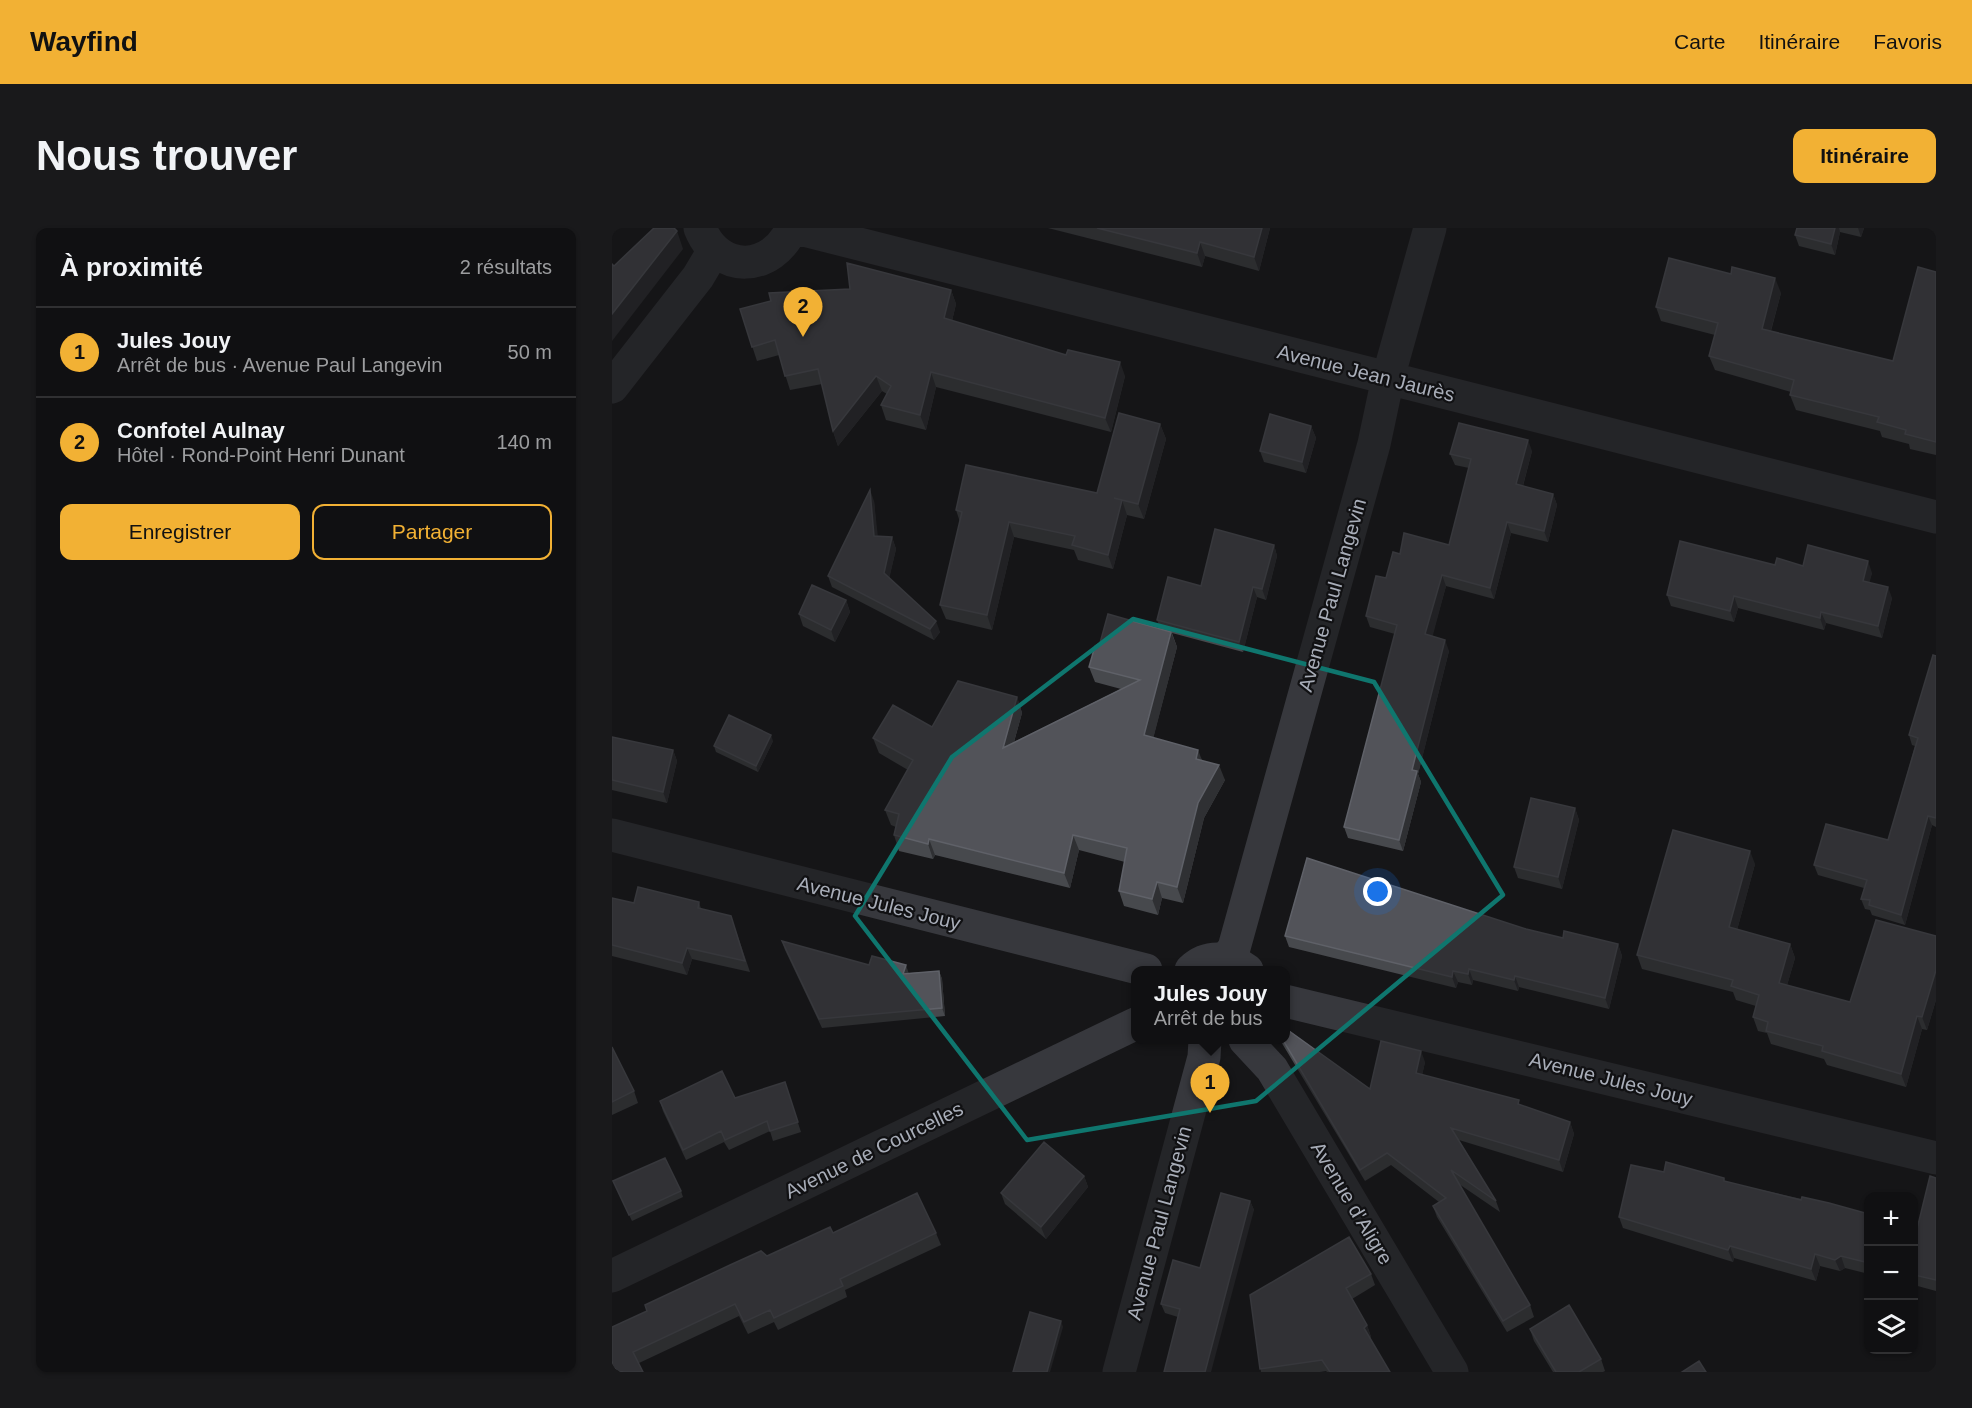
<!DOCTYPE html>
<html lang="fr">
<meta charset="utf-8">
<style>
body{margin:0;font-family:Helvetica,sans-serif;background:#19191b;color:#f1f3f6}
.controls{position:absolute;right:18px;bottom:18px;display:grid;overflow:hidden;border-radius:12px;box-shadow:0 2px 4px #0004}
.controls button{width:54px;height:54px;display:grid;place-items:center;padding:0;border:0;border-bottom:2px solid #303032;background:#101012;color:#f1f3f6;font:30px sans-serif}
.you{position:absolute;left:766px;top:664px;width:21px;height:21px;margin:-15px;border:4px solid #fff;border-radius:50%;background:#1a73e8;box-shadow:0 0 0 9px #1a73e833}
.badge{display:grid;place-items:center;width:39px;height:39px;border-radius:50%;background:#f2b134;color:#111;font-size:20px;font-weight:700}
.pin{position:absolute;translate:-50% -50px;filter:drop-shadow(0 2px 3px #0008)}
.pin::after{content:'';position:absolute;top:32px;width:21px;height:18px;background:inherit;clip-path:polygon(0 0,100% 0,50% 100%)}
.popup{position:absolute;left:519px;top:738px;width:159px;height:78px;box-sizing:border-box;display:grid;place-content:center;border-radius:12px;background:#101012;filter:drop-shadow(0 2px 4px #0005);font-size:20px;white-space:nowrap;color:#9c9d9f}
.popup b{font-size:22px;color:#f1f3f6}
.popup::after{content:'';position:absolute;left:50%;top:100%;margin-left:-12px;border:12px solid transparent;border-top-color:#101012}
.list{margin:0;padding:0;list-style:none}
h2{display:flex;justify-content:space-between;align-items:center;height:78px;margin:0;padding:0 24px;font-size:26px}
h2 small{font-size:20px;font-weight:400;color:#9c9d9f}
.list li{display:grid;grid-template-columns:39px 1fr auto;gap:18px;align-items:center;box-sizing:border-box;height:90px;padding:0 24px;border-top:2px solid #303032}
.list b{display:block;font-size:22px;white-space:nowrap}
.list p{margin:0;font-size:20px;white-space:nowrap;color:#9c9d9f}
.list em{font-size:20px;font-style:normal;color:#9c9d9f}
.actions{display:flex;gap:12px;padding:18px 24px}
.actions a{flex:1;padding:14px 0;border:2px solid #f2b134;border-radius:12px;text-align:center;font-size:21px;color:#f2b134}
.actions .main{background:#f2b134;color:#111}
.icon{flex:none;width:33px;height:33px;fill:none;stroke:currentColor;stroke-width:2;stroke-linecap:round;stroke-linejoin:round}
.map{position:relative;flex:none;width:1324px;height:1144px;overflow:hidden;border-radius:12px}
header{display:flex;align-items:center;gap:36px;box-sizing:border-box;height:84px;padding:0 30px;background:#f2b134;color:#111}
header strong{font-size:28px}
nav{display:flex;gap:33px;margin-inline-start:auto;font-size:21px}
.intro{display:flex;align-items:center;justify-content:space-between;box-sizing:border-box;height:144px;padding:0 36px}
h1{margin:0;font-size:42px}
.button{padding:15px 27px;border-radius:12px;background:#f2b134;color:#111;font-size:21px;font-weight:700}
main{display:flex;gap:36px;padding:0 36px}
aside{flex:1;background:#101012;border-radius:12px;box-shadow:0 2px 4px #0004}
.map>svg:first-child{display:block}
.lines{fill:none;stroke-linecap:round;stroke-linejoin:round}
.minor{stroke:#37383d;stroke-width:33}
.wall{fill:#47494d}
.shaded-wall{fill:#2f3033}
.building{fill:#525359;stroke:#5f6168;stroke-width:1.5}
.marked{fill:none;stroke:#0f766e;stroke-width:4.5;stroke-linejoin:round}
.labels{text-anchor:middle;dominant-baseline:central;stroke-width:4.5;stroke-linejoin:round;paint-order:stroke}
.street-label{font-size:20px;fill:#a8adb8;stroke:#111113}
</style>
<header>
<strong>Wayfind</strong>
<nav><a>Carte</a><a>Itinéraire</a><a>Favoris</a></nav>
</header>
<div class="intro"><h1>Nous trouver</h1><a class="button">Itinéraire</a></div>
<main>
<aside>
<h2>À proximité<small>2 résultats</small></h2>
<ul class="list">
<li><span class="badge">1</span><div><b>Jules Jouy</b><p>Arrêt de bus · Avenue Paul Langevin</p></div><em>50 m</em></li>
<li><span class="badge">2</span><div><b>Confotel Aulnay</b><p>Hôtel · Rond-Point Henri Dunant</p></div><em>140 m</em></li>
</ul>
<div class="actions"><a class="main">Enregistrer</a><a>Partager</a></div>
</aside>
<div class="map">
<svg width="1324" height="1144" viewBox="0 0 1324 1144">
<rect width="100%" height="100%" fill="#161618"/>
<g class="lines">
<path class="minor" d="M 88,0 C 107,47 160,44 180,0
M 184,0 L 1324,289
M 0,159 L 86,49 L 102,22
M 0,607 L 534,742
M 614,731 L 622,720 L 762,216 L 776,150 L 818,0
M 579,742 C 596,726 618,729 635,742
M 673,773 L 1324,930
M 633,812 L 660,841 L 840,1144
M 0,1048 L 523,796
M 507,1144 L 592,829 L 593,812"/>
</g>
<path class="wall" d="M 436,0 L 658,0 L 647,43 L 593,28 L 590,39 Z
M 1185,0 L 1252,0 L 1249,9 L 1228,4 L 1223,27 L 1187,18 L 1183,7 Z
M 1324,44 L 1324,227 L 1298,221 L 1297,216 L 1270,209 L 1268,203 L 1184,182 L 1178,167 L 1179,164 L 1103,142 L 1097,128 L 1103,107 L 1049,93 L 1044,79 L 1119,46 L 1169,65 L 1159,103 L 1281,133 Z
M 339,62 L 344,76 L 340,93 L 513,148 L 499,204 L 324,159 L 314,202 L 274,192 L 269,177 L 275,166 L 270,163 L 226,218 L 221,203 L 210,156 L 178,162 L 167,127 L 145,133 L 128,81 Z
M 548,196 L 554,211 L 532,291 L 515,287 L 501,341 L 466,332 L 462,322 L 402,309 L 380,402 L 334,391 L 328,377 L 348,294 L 344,282 L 485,265 Z
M 699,198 L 704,210 L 694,245 L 652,234 L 648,223 Z
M 920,223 L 911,258 L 941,266 L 945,277 L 936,314 L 899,305 L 882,371 L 834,358 L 820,408 L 837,423 L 806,546 L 809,554 L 791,623 L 736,610 L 732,599 L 783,406 L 758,399 L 754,388 L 774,350 L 788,326 L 837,317 L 857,240 L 843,237 L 838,226 Z
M 262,273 L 265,308 L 280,309 L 284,321 L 277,350 L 328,404 L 322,412 L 220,359 L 216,348 Z
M 662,317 L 665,328 L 654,372 L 645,369 L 631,424 L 560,405 L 565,419 L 541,510 L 590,532 L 613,552 L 592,590 L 571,675 L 550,670 L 546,687 L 512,678 L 507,663 L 513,634 L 467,622 L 458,660 L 323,627 L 321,631 L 287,623 L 282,607 L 284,599 L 279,597 L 273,582 L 296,542 L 267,525 L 261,510 L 320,499 L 405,469 L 410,485 L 402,514 L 509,461 L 483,454 L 477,439 L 548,400 L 545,392 L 589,358 Z
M 1163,337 L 1191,338 L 1260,345 L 1257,354 L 1280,370 L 1270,410 L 1214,395 L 1212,402 L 1126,380 L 1122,394 L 1059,378 L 1055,367 Z
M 234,372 L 238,384 L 223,414 L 191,398 L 187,386 Z
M 1324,427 L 1324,599 L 1320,597 L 1293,697 L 1260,687 L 1258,682 L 1253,681 L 1249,671 L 1252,660 L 1206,647 L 1202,637 L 1276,612 L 1303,518 L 1300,517 L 1297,507 Z
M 0,509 L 61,522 L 65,533 L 55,575 L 0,562 Z
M 161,513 L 146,544 L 104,524 L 102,518 Z
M 963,580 L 967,592 L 950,661 L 906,650 L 902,639 Z
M 1143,636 L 1125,702 L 1178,716 L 1183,730 L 1175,757 L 1238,774 L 1324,708 L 1324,772 L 1315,802 L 1310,801 L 1294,859 L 1215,837 L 1212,831 L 1159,816 L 1155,805 L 1146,803 L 1141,789 L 1144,778 L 1124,772 L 1121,764 L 1030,741 L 1025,727 Z
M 0,670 L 22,675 L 87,674 L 89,681 L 123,700 L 138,744 L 80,731 L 75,747 L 0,728 Z
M 914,701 L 951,710 L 1006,716 L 1010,728 L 997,781 L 907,759 L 906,763 L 861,752 L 860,757 L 846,754 L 844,760 L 677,719 L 673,708 Z
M 170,713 L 257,737 L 297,745 L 327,743 L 330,751 L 333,788 L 210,800 L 173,722 Z
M 668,812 L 673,812 L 758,861 L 813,834 L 810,847 L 909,877 L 958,894 L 962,906 L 951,944 L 847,912 L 884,973 L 888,984 L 847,956 L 918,1077 L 922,1089 L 895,1104 L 825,989 L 821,978 L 827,974 L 779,937 L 753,953 Z
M 0,819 L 22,863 L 26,875 L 0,887 Z
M 176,865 L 189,904 L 161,913 L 158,903 L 117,922 L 112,914 L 74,932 L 51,883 L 48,873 L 123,870 Z
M 1052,944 L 1114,954 L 1257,986 L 1257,1046 L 1233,1040 L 1228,1043 L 1208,1038 L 1204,1053 L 1122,1030 L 1121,1034 L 1011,1000 L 1007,989 Z
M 472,948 L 476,959 L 434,1011 L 393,976 L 389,965 Z
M 1324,950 L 1324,1063 L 1302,1057 L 1302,1000 L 1305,1001 Z
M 1,953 L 69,963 L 71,969 L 20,993 Z
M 638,973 L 642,982 L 566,1089 L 553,1085 L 549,1076 L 588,1040 Z
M 221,1005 L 324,1005 L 329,1017 L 233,1062 L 235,1069 L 166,1102 L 162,1094 L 136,1106 L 127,1088 L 27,1135 L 0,1144 L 35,1083 L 33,1077 L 155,1028 Z
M 759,1046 L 763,1057 L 740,1071 L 755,1097 L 759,1109 L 758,1110 L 778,1144 L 715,1144 L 714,1143 L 708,1144 L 649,1144 L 638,1067 Z
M 918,1101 L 989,1131 L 993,1143 L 991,1144 L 941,1144 L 922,1113 Z"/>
<path class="shaded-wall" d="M 650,0 L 658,0 L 647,43 L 642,29 Z
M 1223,0 L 1227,0 L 1228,4 L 1223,27 L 1219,16 Z
M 1246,0 L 1252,0 L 1249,9 Z
M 65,3 L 71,21 L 0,113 L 0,86 Z
M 588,14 L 593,28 L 590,39 L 585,25 Z
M 1163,50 L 1169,65 L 1155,116 L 1150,101 Z
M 339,62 L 344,76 L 337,105 L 332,90 Z
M 508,134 L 513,148 L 499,204 L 493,190 Z
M 319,144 L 324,159 L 314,202 L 308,187 Z
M 264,148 L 270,163 L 226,218 L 221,203 Z
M 548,196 L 554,211 L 532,291 L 526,276 Z
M 699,198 L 704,210 L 694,245 L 690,234 Z
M 916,212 L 920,223 L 908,268 L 904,256 Z
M 258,262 L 262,273 L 267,319 L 262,308 Z
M 941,266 L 945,277 L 936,314 L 932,303 Z
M 510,272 L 515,287 L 501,341 L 496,327 Z
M 397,294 L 402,309 L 380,402 L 375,387 Z
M 895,294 L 899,305 L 882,371 L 878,360 Z
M 280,309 L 284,321 L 276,356 L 272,345 Z
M 662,317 L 665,328 L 654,372 L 650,361 Z
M 1256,333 L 1260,345 L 1255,364 L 1251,353 Z
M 830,347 L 834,358 L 818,418 L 813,406 Z
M 641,359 L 645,369 L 631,424 L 627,414 Z
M 1276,359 L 1280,370 L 1270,410 L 1266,398 Z
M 1122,368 L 1126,380 L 1122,394 L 1118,383 Z
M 234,372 L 238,384 L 223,414 L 219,402 Z
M 1209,384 L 1214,395 L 1212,402 L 1208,390 Z
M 324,393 L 328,404 L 322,412 L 318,401 Z
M 559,404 L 565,419 L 538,523 L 532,507 Z
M 833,412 L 837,423 L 806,546 L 809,554 L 791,623 L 787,612 L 800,542 Z
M 405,469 L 410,485 L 396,535 L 391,520 Z
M 159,507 L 161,513 L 146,544 L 144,538 Z
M 61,522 L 65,533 L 55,575 L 51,564 Z
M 586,522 L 592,537 L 584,531 Z
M 607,537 L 613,552 L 592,590 L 571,675 L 565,659 L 586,575 Z
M 963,580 L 967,592 L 950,661 L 946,649 Z
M 1316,588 L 1320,597 L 1293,697 L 1289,687 Z
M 461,607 L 467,622 L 458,660 L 452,645 Z
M 317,611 L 323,627 L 321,631 L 316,616 Z
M 1138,623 L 1143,636 L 1122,713 L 1117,699 Z
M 545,654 L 550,670 L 546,687 L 540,671 Z
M 1006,716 L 1010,728 L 997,781 L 993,770 Z
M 1178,716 L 1183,730 L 1172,768 L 1167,755 Z
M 75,720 L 80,731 L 75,747 L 70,735 Z
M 294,737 L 297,746 L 291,746 Z
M 857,741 L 861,752 L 860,757 L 856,746 Z
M 1324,742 L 1324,772 L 1315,802 L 1310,789 Z
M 327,743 L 330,751 L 333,788 L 330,780 Z
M 841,743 L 846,754 L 844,760 L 840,749 Z
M 903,748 L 907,759 L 906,763 L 902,752 Z
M 1305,788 L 1310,801 L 1294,859 L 1289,846 Z
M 809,823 L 813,834 L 808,857 L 804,845 Z
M 958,894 L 962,906 L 951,944 L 947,932 Z
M 472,948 L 476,959 L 434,1011 L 429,999 Z
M 638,973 L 642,982 L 599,1144 L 593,1144 Z
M 1118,1018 L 1122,1030 L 1121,1034 L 1116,1022 Z
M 1203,1026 L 1208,1038 L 1204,1053 L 1199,1041 Z
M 1229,1028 L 1233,1040 L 1228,1043 L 1223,1032 Z
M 449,1093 L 451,1099 L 438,1144 L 435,1144 Z
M 755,1097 L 759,1109 L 756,1111 L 752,1100 Z"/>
<path class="building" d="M 42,0 L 62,0 L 65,3 L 0,86 L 0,36 L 2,38 Z
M 485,0 L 650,0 L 642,29 L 588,14 L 585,25 Z
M 1185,0 L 1223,0 L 1219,16 L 1183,7 Z
M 1057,30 L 1119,46 L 1120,39 L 1163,50 L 1150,101 L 1281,133 L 1306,39 L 1324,44 L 1324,214 L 1293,206 L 1294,202 L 1265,194 L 1267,189 L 1178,167 L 1182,152 L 1097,128 L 1106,95 L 1044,79 Z
M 235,35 L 339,62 L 332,90 L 454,127 L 456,122 L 508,134 L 493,190 L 319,144 L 308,187 L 269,177 L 279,158 L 264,148 L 221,203 L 206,141 L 173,148 L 163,112 L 140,119 L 128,81 L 159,73 L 157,65 L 238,61 Z
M 507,185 L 548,196 L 526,276 L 502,270 L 510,272 L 496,327 L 460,317 L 463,308 L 397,294 L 375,387 L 328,377 L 350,284 L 344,282 L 354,237 L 485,265 Z
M 658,186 L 699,198 L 690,234 L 648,223 Z
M 847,195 L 916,212 L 904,256 L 941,266 L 932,303 L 895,294 L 878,360 L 830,347 L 813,406 L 833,412 L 800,542 L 805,543 L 787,612 L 732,599 L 785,397 L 754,388 L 764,348 L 774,350 L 781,324 L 788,326 L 792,305 L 837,317 L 859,231 L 838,226 Z
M 258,262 L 262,308 L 280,309 L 272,345 L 324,393 L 318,401 L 216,348 Z
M 603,301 L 662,317 L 650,361 L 641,359 L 627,414 L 545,392 L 556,349 L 589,358 Z
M 1068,313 L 1163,337 L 1165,330 L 1191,338 L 1196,317 L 1256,333 L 1251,353 L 1276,359 L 1266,398 L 1209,384 L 1208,390 L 1122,368 L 1118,383 L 1055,367 Z
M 200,357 L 234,372 L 219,402 L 187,386 Z
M 496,386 L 559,404 L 532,507 L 586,522 L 584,531 L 607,537 L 586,575 L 565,659 L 545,654 L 540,671 L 507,663 L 515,620 L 461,607 L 452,645 L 317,611 L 316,616 L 282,607 L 287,586 L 273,582 L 301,532 L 261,510 L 281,477 L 320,499 L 346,453 L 405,469 L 391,520 L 528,452 L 477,439 L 483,418 L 488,415 Z
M 1321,427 L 1324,428 L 1324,427 L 1324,590 L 1316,588 L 1289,687 L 1257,677 L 1258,672 L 1249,671 L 1255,652 L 1202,637 L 1214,596 L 1276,612 L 1306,510 L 1297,507 Z
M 117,487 L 159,507 L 144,538 L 102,518 Z
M 0,509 L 61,522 L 51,564 L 0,552 Z
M 919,570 L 963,580 L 946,649 L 902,639 Z
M 1061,602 L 1138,623 L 1117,699 L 1178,716 L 1167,755 L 1238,774 L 1264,692 L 1324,708 L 1324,742 L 1310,789 L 1305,788 L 1289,846 L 1210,823 L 1211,818 L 1154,803 L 1156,794 L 1141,789 L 1147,767 L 1119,758 L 1121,752 L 1025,727 Z
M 695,630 L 914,701 L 951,710 L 952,703 L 1006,716 L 993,770 L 903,748 L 902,752 L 857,741 L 856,746 L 841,743 L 840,749 L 673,708 Z
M 26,659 L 87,674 L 86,680 L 119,688 L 133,733 L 75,720 L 70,735 L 0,717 L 0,670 L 22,675 Z
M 170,713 L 257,737 L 260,728 L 294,737 L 291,746 L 327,743 L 330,780 L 207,791 Z
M 673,800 L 758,861 L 769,813 L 809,823 L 804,845 L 907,872 L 906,876 L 958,894 L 947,932 L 839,900 L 884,973 L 839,942 L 918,1077 L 891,1093 L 821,978 L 834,970 L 775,925 L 748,942 L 671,812 L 673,812 Z
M 0,819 L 22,863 L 0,874 Z
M 110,843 L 123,870 L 173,854 L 186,894 L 158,903 L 155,893 L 113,912 L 109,903 L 71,922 L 48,873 Z
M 432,914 L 472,948 L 429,999 L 389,965 Z
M 53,930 L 69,963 L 17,987 L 1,953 Z
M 1054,934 L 1112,950 L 1112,953 L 1189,972 L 1190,969 L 1217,975 L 1257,986 L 1257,1035 L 1229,1028 L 1223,1032 L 1203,1026 L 1199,1041 L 1118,1018 L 1116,1022 L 1007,989 L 1019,937 L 1052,944 Z
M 1318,948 L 1324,950 L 1324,1052 L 1302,1047 L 1302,1000 L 1305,1001 Z
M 305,965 L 324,1005 L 228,1051 L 231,1058 L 162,1090 L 158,1082 L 132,1094 L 123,1076 L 21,1124 L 31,1144 L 0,1144 L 0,1099 L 35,1083 L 33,1077 L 118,1037 L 149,1023 L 155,1028 L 218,999 L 221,1005 Z
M 609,965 L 638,973 L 593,1144 L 552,1144 L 568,1081 L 549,1076 L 561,1032 L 588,1040 Z
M 737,1009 L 759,1046 L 734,1060 L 755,1097 L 752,1100 L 778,1144 L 718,1144 L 710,1132 L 648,1141 L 638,1067 Z
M 957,1077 L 989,1131 L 967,1144 L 944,1144 L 918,1101 Z
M 418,1084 L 449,1093 L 435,1144 L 401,1144 Z
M 1087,1133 L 1094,1144 L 1070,1144 Z"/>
<path d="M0 0H1324V1144H0ZM 521,391 L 762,454 L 891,667 L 644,873 L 415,912 L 243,688 L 340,529 Z" fill="#161618" fill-opacity=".55" fill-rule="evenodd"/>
<path class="marked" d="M 521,391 L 762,454 L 891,667 L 644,873 L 415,912 L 243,688 L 340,529 Z"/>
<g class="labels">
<g class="street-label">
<text transform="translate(754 145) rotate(14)">Avenue Jean Jaurès</text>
<text transform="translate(720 367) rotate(-74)">Avenue Paul Langevin</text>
<text transform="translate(267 675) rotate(14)">Avenue Jules Jouy</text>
<text transform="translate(999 851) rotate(14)">Avenue Jules Jouy</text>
<text transform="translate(262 922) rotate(-26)">Avenue de Courcelles</text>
<text transform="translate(740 975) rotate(59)">Avenue d'Aligre</text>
<text transform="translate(547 995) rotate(-75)">Avenue Paul Langevin</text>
</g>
</g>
</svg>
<div class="controls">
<button>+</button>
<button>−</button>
<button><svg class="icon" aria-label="layers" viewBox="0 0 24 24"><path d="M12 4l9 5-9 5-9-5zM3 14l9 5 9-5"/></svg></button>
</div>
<div class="you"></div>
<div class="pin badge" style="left:598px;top:885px">1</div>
<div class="popup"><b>Jules Jouy</b>Arrêt de bus</div>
<div class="pin badge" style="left:191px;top:109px">2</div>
</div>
</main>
